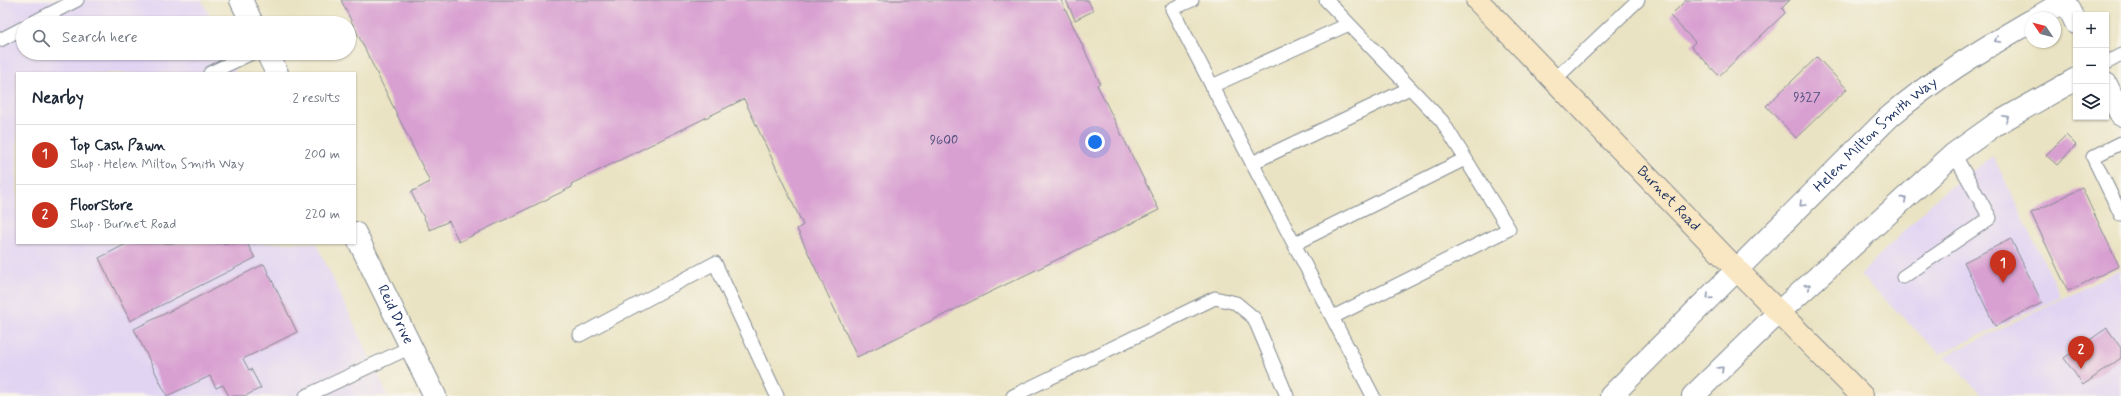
<!DOCTYPE html>
<meta charset="utf-8">
<style>
body{margin:0;font-family:Mynerve,sans-serif;background:#f2f2f3;color:#1f2937}
.controls{position:absolute;right:12px;top:12px;display:grid;overflow:hidden;border-radius:0px;box-shadow:0 1px 3px #0004}
.controls button{width:36px;height:36px;display:grid;place-items:center;padding:0;border:0;border-bottom:1px solid #e0e1e3;background:#fff;color:#1f2937;font:20px sans-serif}
.compass{position:absolute;left:2025px;top:12px;width:36px;height:36px;border-radius:50%;background:#fff;box-shadow:0 1px 3px #0004;rotate:305deg}
.you{position:absolute;left:1095px;top:142px;width:14px;height:14px;margin:-10px;border:3px solid #fff;border-radius:50%;background:#1a73e8;box-shadow:0 0 0 6px #1a73e833}
.badge{display:grid;place-items:center;width:26px;height:26px;border-radius:50%;background:#c8321e;color:#fff;font-size:13px;font-weight:700}
.pin{position:absolute;translate:-50% -33px;filter:drop-shadow(0 1px 2px #0008)}
.pin::after{content:'';position:absolute;top:21px;width:14px;height:12px;background:inherit;clip-path:polygon(0 0,100% 0,50% 100%)}
.list{margin:0;padding:0;list-style:none}
h2{display:flex;justify-content:space-between;align-items:center;height:52px;margin:0;padding:0 16px;font-size:17px}
h2 small{font-size:13px;font-weight:400;color:#747a83}
.list li{display:grid;grid-template-columns:26px 1fr auto;gap:12px;align-items:center;box-sizing:border-box;height:60px;padding:0 16px;border-top:1px solid #e0e1e3}
.list b{display:block;font-size:15px;white-space:nowrap}
.list p{margin:0;font-size:13px;white-space:nowrap;color:#747a83}
.list em{font-size:13px;font-style:normal;color:#747a83}
.icon{flex:none;width:22px;height:22px;fill:none;stroke:currentColor;stroke-width:2;stroke-linecap:round;stroke-linejoin:round}
.map{position:relative;flex:none;width:2121px;height:396px;overflow:hidden}
.search{position:absolute;background:#fff;box-shadow:0 1px 3px #0004;left:16px;top:16px;width:340px;height:44px;display:flex;align-items:center;gap:10px;box-sizing:border-box;padding:0 14px;border-radius:22px;color:#747a83;font-size:15px}
.panel{position:absolute;background:#fff;box-shadow:0 1px 3px #0004;left:16px;top:72px;width:340px;height:172px;border-radius:0px}
.map>svg:first-child{display:block}
.built{fill:#e1d4f3}
.building{fill:#d89fd1}
.lines{fill:none;stroke-linecap:round;stroke-linejoin:round}
.service-casing{stroke:#828990;stroke-width:15}
.minor-casing{stroke:#828990;stroke-width:24}
.secondary-casing{stroke:#828990;stroke-width:24}
.service{stroke:#fff;stroke-width:13}
.minor{stroke:#fff;stroke-width:22}
.secondary{stroke:#f9e7c3;stroke-width:22}
.oneway{stroke:#8d97ae}
.labels{text-anchor:middle;dominant-baseline:central;stroke-width:4;stroke-linejoin:round;paint-order:stroke}
.number-label{font-size:13px;fill:#4a4b7b}
.street-label{font-size:15px;fill:#1b2f5e;stroke:#f7f3e8}
</style>
<div class="map">
<svg width="2121" height="396" viewBox="0 0 2121 396">
<rect width="100%" height="100%" fill="#f7f3e8"/>
<filter id="ink" filterUnits="userSpaceOnUse"><feTurbulence type="fractalNoise" baseFrequency=".025" numOctaves="2"/><feDisplacementMap in="SourceGraphic" scale="8" xChannelSelector="R" yChannelSelector="G"/><feConvolveMatrix kernelMatrix="1 2 1 2 8 2 1 2 1" color-interpolation-filters="sRGB"/></filter>
<filter id="wash" filterUnits="userSpaceOnUse"><feTurbulence type="fractalNoise" baseFrequency=".012" numOctaves="4" result="noise"/><feDisplacementMap in="SourceGraphic" scale="16" xChannelSelector="R" yChannelSelector="G"/><feGaussianBlur stdDeviation="0.9" result="paint"/><feColorMatrix in="noise" values="0 0 0 0 0 0 0 0 0 0 0 0 0 0 0 0 0 1.4 0 .05"/><feComposite in="paint" operator="in"/></filter>
<g filter="url(#wash)">
<rect width="100%" height="100%" fill="#eae3c3"/>
<path class="built" d="M 0,0 L 202,0 L 213,23 L 23,23 L 23,53 L 227,53 L 236,73 L 17,73 L 17,243 L 316,243 L 388,396 L 0,396 Z
M 1993,156 L 2061,297 L 1940,354 L 1860,275 L 1939,196 Z
M 2121,269 L 2121,396 L 1983,396 L 1945,356 Z"/>
<g id="blocks">
<path class="building" d="M 341,0 L 1061,0 L 1100,83 L 1097,85 L 1159,210 L 857,357 L 797,229 L 803,225 L 744,99 L 571,184 L 572,187 L 459,242 L 449,221 L 430,230 L 411,192 L 430,182 Z
M 1066,0 L 1088,0 L 1093,11 L 1075,20 Z
M 1686,0 L 1790,0 L 1782,8 L 1785,13 L 1719,76 L 1691,46 L 1695,42 L 1670,16 Z
M 1817,57 L 1847,89 L 1796,138 L 1766,106 Z
M 2066,135 L 2076,145 L 2057,165 L 2046,155 Z
M 2082,188 L 2119,266 L 2068,291 L 2031,213 Z
M 2011,239 L 2042,303 L 1995,326 L 1964,262 Z
M 128,243 L 247,243 L 255,258 L 130,321 L 99,258 Z
M 264,264 L 297,332 L 243,359 L 249,370 L 251,369 L 261,388 L 245,396 L 229,396 L 223,385 L 216,388 L 210,376 L 167,396 L 134,329 Z
M 2107,328 L 2121,348 L 2121,358 L 2083,385 L 2064,358 Z"/>
</g>
</g>
<g filter="url(#ink)">
<use href="#blocks" fill-opacity="0" stroke="#828990" stroke-width="1"/>
<g class="lines">
<g class="service-casing">
<path id="service" d="M 1192,0 L 1172,9 L 1373,396
M 1326,0 L 1442,121 L 1509,229 L 1333,317
M 32,23 L 77,0
M 0,40 L 23,28
M 2106,63 L 2121,55
M 210,73 L 252,53
M 1554,80 L 1638,0
M 1212,86 L 1349,24
M 2121,143 L 2093,157 L 2121,215
M 1252,163 L 1410,88
M 1294,244 L 1465,159
M 1903,277 L 1990,218 L 1954,154
M 580,335 L 715,263 L 777,396
M 306,396 L 411,347
M 1013,396 L 1215,298 L 1236,303 L 1254,318 L 1287,396"/>
</g>
<g class="minor-casing">
<g id="minor">
<path d="M 241,0 L 252,23"/>
<path d="M 2065,0 L 2076,23"/>
<path d="M 2036,18 L 2065,1"/>
<path d="M 267,53 L 277,73"/>
<path d="M 2106,84 L 2121,115"/>
<path id="s1" d="M 355,233 L 435,396"/>
<path id="s2" d="M 1611,396 L 1888,118 C 1932,80 1981,50 2031,21"/>
<path d="M 1693,396 L 1779,312 L 1954,154 L 1996,124 L 2076,79"/>
</g>
</g>
<g class="secondary-casing">
<g id="secondary">
<path id="s3" d="M 1477,0 L 1737,270 L 1862,396"/>
</g>
</g>
<use href="#service" class="service"/>
<use href="#minor" class="minor"/>
<use href="#secondary" class="secondary"/>
</g>
<defs><path id="oneway-chevron" d="M-2-3.5L2.5 0L-2 3.5" fill="none" stroke-width="1.6" stroke-linecap="round" stroke-linejoin="round"/></defs>
<g class="oneway">
<use href="#oneway-chevron" transform="translate(1997 40) rotate(150)"/>
<use href="#oneway-chevron" transform="translate(2006 118) rotate(-29)"/>
<use href="#oneway-chevron" transform="translate(1904 199) rotate(-42)"/>
<use href="#oneway-chevron" transform="translate(1802 204) rotate(135)"/>
<use href="#oneway-chevron" transform="translate(1808 286) rotate(-42)"/>
<use href="#oneway-chevron" transform="translate(1709 297) rotate(136)"/>
<use href="#oneway-chevron" transform="translate(1721 369) rotate(-44)"/>
</g>
</g>
<g class="labels">
<g class="number-label">
<text x="1807" y="97">9327</text>
<text x="944" y="140">9600</text>
</g>
<g class="street-label">
<text stroke="none"><textPath href="#s2" startOffset="372">Helen Milton Smith Way</textPath></text>
<text stroke="none"><textPath href="#s3" startOffset="276">Burnet Road</textPath></text>
<text stroke="none"><textPath href="#s1" startOffset="91">Reid Drive</textPath></text>
</g>
</g>
</svg>
<div class="controls">
<button>+</button>
<button>−</button>
<button><svg class="icon" aria-label="layers" viewBox="0 0 24 24"><path d="M12 4l9 5-9 5-9-5zM3 14l9 5 9-5"/></svg></button>
</div>
<svg class="compass" viewBox="-18 -18 36 36"><path d="M0-13l5 13h-10z" fill="#e53935"/><path d="M0 13l5-13h-10z" fill="#747a83"/></svg>
<div class="you"></div>
<div class="pin badge" style="left:2003px;top:283px">1</div>
<div class="pin badge" style="left:2081px;top:369px">2</div>
<div class="search"><svg class="icon" aria-label="search" viewBox="0 0 24 24"><circle cx="10" cy="10" r="6"/><path d="M15 15l6 6"/></svg>Search here</div>
<section class="panel">
<h2>Nearby<small>2 results</small></h2>
<ul class="list">
<li><span class="badge">1</span><div><b>Top Cash Pawn</b><p>Shop · Helen Milton Smith Way</p></div><em>200 m</em></li>
<li><span class="badge">2</span><div><b>FloorStore</b><p>Shop · Burnet Road</p></div><em>220 m</em></li>
</ul>
</section>
</div>
